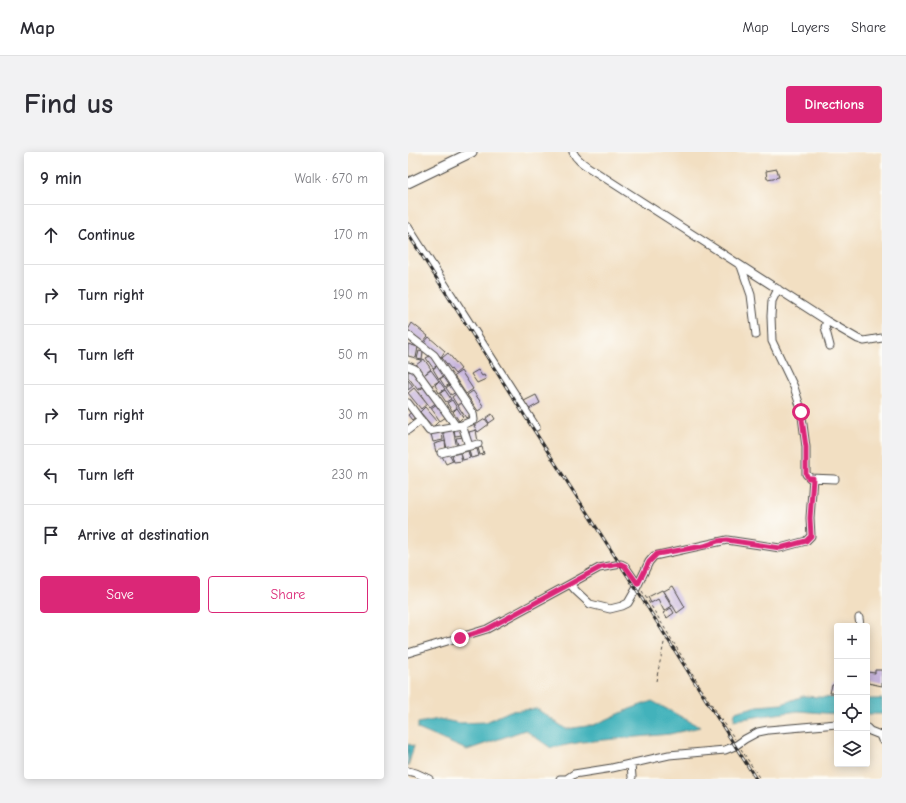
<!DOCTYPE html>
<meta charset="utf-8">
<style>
body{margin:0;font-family:"Comic Neue",sans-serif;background:#f2f2f3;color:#2b2b33}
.controls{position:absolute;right:12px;bottom:12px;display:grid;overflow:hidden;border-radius:4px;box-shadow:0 2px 10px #0003}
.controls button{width:36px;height:36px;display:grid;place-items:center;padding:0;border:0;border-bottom:1px solid #e1e1e2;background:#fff;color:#2b2b33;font:20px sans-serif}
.stop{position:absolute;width:12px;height:12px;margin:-9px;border:3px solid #db2777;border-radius:50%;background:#fff}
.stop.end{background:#db2777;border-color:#fff;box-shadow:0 1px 4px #0008}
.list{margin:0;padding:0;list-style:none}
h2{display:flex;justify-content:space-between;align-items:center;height:52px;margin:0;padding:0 16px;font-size:17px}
h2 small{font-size:13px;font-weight:400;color:#7c7c81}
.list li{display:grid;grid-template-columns:26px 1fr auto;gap:12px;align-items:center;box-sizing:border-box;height:60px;padding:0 16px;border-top:1px solid #e1e1e2}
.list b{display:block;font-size:15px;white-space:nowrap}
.list em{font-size:13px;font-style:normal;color:#7c7c81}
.actions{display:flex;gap:8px;padding:12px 16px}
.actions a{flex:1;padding:9px 0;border:1px solid #db2777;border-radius:4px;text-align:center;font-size:14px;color:#db2777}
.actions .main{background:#db2777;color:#fff}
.icon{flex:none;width:22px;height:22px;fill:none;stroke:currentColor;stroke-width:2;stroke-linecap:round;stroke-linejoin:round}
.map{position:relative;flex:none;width:474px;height:627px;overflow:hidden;border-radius:4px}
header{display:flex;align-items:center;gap:24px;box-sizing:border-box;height:56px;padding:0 20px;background:#fff;border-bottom:1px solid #e1e1e2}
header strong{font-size:19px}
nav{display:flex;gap:22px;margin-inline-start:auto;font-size:14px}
.intro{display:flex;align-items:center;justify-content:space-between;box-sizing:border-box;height:96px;padding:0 24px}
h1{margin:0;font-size:28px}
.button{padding:10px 18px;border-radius:4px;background:#db2777;color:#fff;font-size:14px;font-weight:700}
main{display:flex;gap:24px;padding:0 24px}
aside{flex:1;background:#fff;border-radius:4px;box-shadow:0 2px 10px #0003}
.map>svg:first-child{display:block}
.water{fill:#42b2bb;stroke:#366e73}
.building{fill:#c6b3dc}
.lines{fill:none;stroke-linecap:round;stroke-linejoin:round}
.minor-casing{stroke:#494642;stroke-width:9}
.major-casing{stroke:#494642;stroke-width:11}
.path{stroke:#494642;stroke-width:1;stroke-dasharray:3 3;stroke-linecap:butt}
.minor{stroke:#fff;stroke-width:7}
.major{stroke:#fff;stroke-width:9}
.rail-casing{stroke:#2b2b2b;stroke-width:3}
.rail{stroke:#fdfcf7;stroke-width:1.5;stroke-dasharray:4.5;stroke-linecap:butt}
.route{stroke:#db2777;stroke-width:5}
</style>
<header>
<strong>Map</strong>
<nav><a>Map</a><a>Layers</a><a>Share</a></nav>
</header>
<div class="intro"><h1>Find us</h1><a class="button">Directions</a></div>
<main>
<aside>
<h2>9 min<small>Walk · 670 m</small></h2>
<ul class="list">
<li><svg class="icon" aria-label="ahead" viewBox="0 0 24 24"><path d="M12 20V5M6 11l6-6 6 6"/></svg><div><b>Continue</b></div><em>170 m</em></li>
<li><svg class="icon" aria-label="right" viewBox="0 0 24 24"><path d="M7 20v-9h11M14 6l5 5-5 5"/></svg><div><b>Turn right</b></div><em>190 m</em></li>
<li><svg class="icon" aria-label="left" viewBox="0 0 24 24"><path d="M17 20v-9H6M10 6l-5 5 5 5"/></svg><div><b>Turn left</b></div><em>50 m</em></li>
<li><svg class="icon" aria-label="right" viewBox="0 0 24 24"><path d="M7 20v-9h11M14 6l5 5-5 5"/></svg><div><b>Turn right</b></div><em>30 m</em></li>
<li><svg class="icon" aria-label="left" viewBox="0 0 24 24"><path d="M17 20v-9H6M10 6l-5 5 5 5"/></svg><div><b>Turn left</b></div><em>230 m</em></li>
<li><svg class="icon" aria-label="arrive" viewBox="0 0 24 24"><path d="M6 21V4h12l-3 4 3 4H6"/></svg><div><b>Arrive at destination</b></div></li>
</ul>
<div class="actions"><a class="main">Save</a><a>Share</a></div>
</aside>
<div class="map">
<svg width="474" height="627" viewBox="0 0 474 627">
<rect width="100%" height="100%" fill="#fdfcf7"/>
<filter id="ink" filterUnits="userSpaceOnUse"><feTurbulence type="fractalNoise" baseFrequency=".025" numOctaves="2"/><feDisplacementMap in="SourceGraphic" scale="8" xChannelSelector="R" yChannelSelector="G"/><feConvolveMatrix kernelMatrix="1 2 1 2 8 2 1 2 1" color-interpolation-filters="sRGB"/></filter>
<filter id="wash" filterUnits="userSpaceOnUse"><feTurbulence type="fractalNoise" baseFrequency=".012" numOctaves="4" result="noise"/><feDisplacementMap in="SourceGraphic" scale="16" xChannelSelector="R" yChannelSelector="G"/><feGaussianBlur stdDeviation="0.9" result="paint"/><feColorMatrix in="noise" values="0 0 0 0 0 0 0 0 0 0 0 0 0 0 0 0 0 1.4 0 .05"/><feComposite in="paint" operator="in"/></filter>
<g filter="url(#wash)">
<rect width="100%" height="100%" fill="#f2dfc2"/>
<path class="water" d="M 395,544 L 429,546 L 429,562 L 390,559 L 326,568 L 327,560 L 350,554 L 374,552 Z
M 459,547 L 474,547 L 474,562 L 459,562 Z
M 244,549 L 292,575 L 262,582 L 174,590 L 143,596 L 117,578 L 59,598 L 10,577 L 10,571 L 31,567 L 51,571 L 78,570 L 102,559 L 129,557 L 158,577 L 186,573 L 222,557 Z
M 0,592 L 6,594 L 0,614 Z"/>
<g id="blocks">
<path class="building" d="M 369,17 L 371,25 L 359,27 L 358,19 Z
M 4,171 L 20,184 L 15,190 L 0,178 Z
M 21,185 L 37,199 L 33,205 L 16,191 Z
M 0,192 L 10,195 L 8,206 L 0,204 Z
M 11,199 L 15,200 L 14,208 L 9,207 Z
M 40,201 L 53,217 L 47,222 L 34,206 Z
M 24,203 L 30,213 L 25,216 L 18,206 Z
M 16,207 L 23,217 L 17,222 L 23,218 L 31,229 L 23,234 L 8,213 Z
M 30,213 L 37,223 L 31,227 L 25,217 Z
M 3,218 L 15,234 L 10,238 L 0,225 L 0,220 Z
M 70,218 L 74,224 L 76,223 L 78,227 L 69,231 L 63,222 Z
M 53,219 L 65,237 L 58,242 L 46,224 Z
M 36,224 L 42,232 L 37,235 L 32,227 Z
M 0,228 L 5,234 L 0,238 Z
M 31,229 L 37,237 L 31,241 L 27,233 Z
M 43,232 L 48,240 L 43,243 L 38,236 Z
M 17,234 L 28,251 L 22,255 L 10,239 Z
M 6,236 L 19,252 L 13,257 L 0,241 Z
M 37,238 L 43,247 L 38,250 L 32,241 Z
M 65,239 L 76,255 L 70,259 L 59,243 Z
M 49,241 L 54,250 L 49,253 L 44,245 Z
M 128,243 L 132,251 L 121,257 L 116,249 Z
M 44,248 L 49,256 L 44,259 L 39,251 Z
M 55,250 L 63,262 L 58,266 L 50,254 Z
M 29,252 L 38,265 L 32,269 L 23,256 Z
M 17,255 L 30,270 L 25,275 L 12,260 Z
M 49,256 L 55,265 L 51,269 L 45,260 Z
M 5,259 L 9,264 L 4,268 L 0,263 Z
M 84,262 L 87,267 L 81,271 L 78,266 Z
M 77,267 L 81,272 L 70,280 L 66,274 Z
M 53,275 L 54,283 L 47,284 L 46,277 Z
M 45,277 L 49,296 L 39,297 L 35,278 Z
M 68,278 L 70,290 L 62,291 L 61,280 Z
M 34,280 L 35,288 L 25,290 L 23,282 Z
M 56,285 L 57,292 L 50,293 L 48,286 Z
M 37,289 L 38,297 L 28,300 L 26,292 Z
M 74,295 L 76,302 L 72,303 L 70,296 Z
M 69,297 L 71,304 L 63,306 L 61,298 Z
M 60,299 L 62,306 L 55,308 L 53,301 Z
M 41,301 L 45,309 L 38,312 L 34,304 Z
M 52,301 L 54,309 L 46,310 L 44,303 Z
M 265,434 L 277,455 L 269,461 L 256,439 Z
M 254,438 L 264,454 L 256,459 L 250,447 L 243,451 L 240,445 Z
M 263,456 L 266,461 L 259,466 L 255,461 Z
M 467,518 L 474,518 L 474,534 L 460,531 L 459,520 L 467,521 Z
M 424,533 L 429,533 L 429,541 L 422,541 Z"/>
</g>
</g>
<g filter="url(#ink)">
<use href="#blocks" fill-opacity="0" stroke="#494642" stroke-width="1"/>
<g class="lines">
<g class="minor-casing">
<path id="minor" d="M 165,0 C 168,7 174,11 180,15 L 419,169 L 450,187 L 456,189 L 474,186
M 0,75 L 128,275
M 333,114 L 343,143 L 348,183
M 370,137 L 364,149 L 363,164 L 364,189 L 386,235 L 393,257 L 398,295 L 398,322 L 402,326 L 427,327
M 419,169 L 417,175 L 422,194
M 0,183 L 26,203 L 65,261 L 66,268 L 54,273 L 21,279 L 0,251
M 0,214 L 7,217 L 48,274
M 54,273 L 61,294
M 0,278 L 13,268
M 33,301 L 70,292
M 162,432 L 191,416 L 213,412 L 217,414 L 230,433
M 451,466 L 452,474
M 0,501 L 79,477 L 162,432 L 168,439 L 182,452 L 202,457 L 214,454 L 220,451 L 228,437 L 241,410 L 246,404 L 319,388 L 372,396 L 398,389 L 403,384 L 402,366 L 405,326
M 459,576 L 462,579 L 472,583 L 474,588
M 223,612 L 224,625
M 0,619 L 8,621 L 21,627
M 160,626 L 166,622 L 204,616 L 261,603 L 317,598 L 327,594 L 337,587 L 350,580 L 360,578 L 429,572
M 152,627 L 161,627"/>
</g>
<g class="major-casing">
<path id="major" d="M 0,31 L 64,0"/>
</g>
<path class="path" d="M 234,439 L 300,547 L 327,587
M 248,529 L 256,491 L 261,485
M 333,597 L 352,627"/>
<use href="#minor" class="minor"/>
<use href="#major" class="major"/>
<g class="rail-casing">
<path id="rail" d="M 0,82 L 228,437 L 348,627"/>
</g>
<use href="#rail" class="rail"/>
</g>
</g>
<g class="lines" filter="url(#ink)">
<path class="route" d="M 52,486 L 79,477 L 193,415 L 213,412 L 217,414 L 230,432 L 241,410 L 249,402 L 296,394 L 310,389 L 319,388 L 372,396 L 398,389 L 403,384 L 402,366 L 405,326 L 400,326 L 398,322 L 398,295 L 393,260"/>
</g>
</svg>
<div class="controls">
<button>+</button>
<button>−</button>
<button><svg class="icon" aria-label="locate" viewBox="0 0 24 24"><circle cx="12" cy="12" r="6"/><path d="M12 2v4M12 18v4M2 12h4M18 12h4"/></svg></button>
<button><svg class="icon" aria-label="layers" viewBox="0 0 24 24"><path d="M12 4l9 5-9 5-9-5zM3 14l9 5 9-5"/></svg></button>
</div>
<div class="stop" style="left:393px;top:260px"></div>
<div class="stop end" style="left:52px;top:486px"></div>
</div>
</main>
